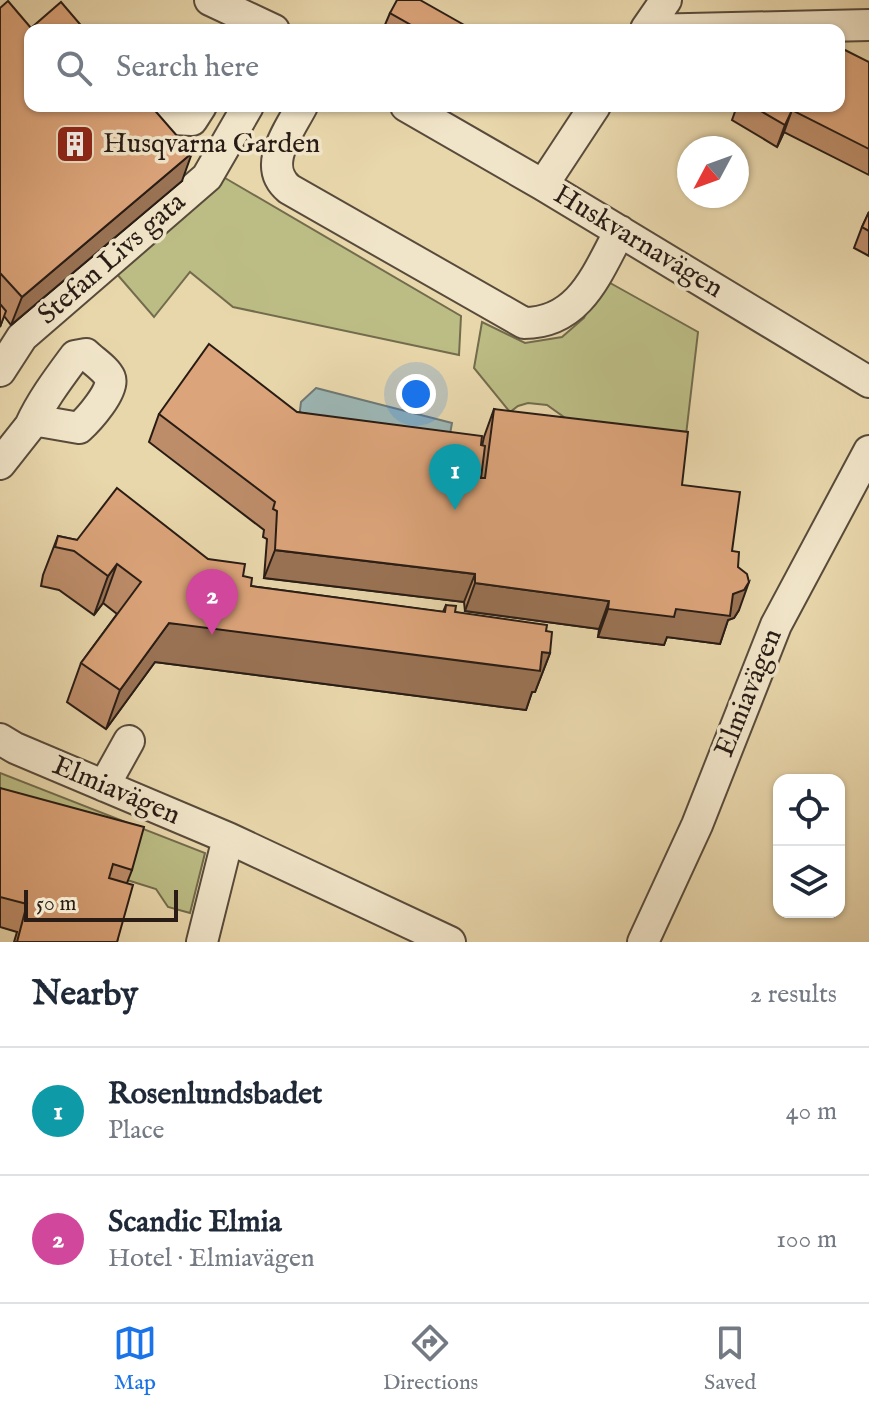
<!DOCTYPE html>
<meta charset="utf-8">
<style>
body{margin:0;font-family:"IM FELL English",serif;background:#f2f2f3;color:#1f2937}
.controls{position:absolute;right:24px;bottom:24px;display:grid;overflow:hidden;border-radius:16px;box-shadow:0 2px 6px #0004}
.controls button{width:72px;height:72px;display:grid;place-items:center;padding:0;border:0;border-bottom:2px solid #e0e1e3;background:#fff;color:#1f2937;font:40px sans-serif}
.compass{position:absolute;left:677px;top:136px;width:72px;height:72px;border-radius:50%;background:#fff;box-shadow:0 2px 6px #0004;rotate:229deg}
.scale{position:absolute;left:24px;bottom:20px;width:154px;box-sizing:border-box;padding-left:8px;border:4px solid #281c15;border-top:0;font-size:22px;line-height:28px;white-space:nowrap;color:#281c15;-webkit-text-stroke:6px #f1e5c9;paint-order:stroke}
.you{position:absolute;left:416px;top:394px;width:28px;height:28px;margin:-20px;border:6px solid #fff;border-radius:50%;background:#1a73e8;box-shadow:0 0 0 12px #1a73e833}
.badge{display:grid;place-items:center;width:52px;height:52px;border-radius:50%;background:#1a73e8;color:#fff;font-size:26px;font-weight:700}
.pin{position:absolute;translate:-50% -66px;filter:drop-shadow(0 2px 4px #0008)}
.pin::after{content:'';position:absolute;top:42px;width:28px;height:24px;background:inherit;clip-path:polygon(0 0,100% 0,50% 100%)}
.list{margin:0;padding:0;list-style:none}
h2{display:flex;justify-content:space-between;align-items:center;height:104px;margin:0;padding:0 32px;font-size:34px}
h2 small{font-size:26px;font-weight:400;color:#747a83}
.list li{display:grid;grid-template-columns:52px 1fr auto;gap:24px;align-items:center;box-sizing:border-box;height:128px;padding:0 32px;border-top:2px solid #e0e1e3}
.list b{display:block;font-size:30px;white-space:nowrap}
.list p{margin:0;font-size:26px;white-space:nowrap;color:#747a83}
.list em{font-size:26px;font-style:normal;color:#747a83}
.icon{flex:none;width:44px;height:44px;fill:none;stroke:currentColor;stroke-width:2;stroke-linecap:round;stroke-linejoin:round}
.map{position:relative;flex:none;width:869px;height:942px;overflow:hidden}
.search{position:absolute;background:#fff;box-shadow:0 2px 6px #0004;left:24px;right:24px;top:24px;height:88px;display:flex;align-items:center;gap:20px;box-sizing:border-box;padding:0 28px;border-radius:16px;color:#747a83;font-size:30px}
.sheet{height:360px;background:#fff}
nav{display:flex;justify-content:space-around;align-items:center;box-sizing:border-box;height:112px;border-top:2px solid #e0e1e3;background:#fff;font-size:22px;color:#747a83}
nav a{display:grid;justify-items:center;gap:4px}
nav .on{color:#1a73e8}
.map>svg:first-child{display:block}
.green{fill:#bcbd85;stroke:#726c4d;stroke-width:2}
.water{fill:#9db7b5;stroke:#6e7975;stroke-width:2}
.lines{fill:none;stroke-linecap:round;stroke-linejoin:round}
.minor-casing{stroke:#584b3b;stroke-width:34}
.minor{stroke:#f1e5c9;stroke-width:30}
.wall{fill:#bd8d69;stroke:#281c15;stroke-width:2}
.shaded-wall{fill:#9a7355;stroke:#281c15;stroke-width:2}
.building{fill:#dca47a;stroke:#281c15;stroke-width:2}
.labels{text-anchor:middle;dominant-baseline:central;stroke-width:7;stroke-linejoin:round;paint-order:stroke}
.poi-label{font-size:28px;fill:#281c15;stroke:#f1e5c9;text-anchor:start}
.street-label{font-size:28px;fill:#281c15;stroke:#f1e5c9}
</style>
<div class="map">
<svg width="869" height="942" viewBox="0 0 869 942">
<rect width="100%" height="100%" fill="#e9d7ac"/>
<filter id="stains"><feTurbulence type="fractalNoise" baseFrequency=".0025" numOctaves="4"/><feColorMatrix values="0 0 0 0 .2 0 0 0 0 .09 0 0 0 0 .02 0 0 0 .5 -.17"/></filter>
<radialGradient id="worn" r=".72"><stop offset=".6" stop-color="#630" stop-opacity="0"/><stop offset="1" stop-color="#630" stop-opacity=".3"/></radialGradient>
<path class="green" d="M 225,178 L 461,316 L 459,355 L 233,307 L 190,272 L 154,317 L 116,273 Z
M 603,279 L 698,332 L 686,435 L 571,422 L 547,405 L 528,403 L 518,406 L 510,412 L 474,368 L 482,322 L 525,343 L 562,337 L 584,318 Z
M 0,773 L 205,853 L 190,913 L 168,907 L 156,889 L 127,880 L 0,819 Z"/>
<path class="water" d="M 316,388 L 452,423 L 447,451 L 297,435 L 301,402 Z"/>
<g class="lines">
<g class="minor-casing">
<path id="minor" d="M 210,0 L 274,30
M 646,29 L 666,0
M 646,30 L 869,25
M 162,106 L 174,119 L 192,120 L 201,106
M 302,106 C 289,131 261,166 289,189 L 524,323 C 580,323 597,273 620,231
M 406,106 L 543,185 L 869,382
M 543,185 L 595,106
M 0,371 L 22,337 L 207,177 L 248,106
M 0,464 L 30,426 C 42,400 58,379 75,356 L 86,354 C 93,361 106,369 110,378 C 115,390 88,420 79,428 L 33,420
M 0,739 L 15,748 L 228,838 L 450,942
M 104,786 L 129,741
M 202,942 L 228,838
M 643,942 L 697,825 L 776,625 L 869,451"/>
</g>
<use href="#minor" class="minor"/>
</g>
<path class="wall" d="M 0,8 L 31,28 L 182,181 L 11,325 L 4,316 L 0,327 Z
M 390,13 L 464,30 L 389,30 L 384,27 Z
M 869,62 L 869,175 L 784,132 L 777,147 L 732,120 L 737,106 L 839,106 Z
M 869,212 L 869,256 L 854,248 L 862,227 Z
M 494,409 L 682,485 L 732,551 L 738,567 L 739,610 L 734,618 L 728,620 L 720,644 L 667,637 L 664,645 L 598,637 L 599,629 L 465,611 L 464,602 L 264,578 L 267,539 L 263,537 L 264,530 L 149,442 L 159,414 L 297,412 L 482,446 L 484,437 Z
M 58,536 L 77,540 L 208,559 L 243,576 L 251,586 L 443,612 L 446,605 L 455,612 L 546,631 L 550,653 L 535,692 L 532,692 L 526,710 L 155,662 L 106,729 L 67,702 L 81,663 L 117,614 L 103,603 L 94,615 L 59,590 L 41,586 L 43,575 Z
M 0,788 L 132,870 L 127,883 L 117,942 L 14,942 L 17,932 L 0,927 Z"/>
<path class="shaded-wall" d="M 792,110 L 784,132 L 777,147 L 785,125 Z
M 192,153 L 182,181 L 11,325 L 22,297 Z
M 275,550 L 475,574 L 464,602 L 264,578 Z
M 117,564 L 103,603 L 94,615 L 108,576 Z
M 749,582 L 739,610 L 734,618 L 728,620 L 720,644 L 667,637 L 664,645 L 598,637 L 608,609 L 676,609 L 733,594 Z
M 475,583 L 609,601 L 599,629 L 465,611 Z
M 169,623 L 542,652 L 550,653 L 535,692 L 532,692 L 526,710 L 155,662 L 106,729 L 120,690 Z"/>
<path class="building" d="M 397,0 L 420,0 L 466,26 L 463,30 L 420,30 L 390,13 Z
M 8,1 L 31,28 L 61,2 L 85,30 L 30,30 L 30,106 L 151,106 L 192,153 L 22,297 L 0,273 L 0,8 Z
M 839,47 L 869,62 L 869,149 L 792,110 L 785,125 L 752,106 L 839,106 Z
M 869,212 L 869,231 L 862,227 Z
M 0,304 L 6,311 L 0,327 Z
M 209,344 L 297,412 L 482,436 L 481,445 L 485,446 L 481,478 L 485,478 L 494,409 L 688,432 L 682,485 L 740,492 L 732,551 L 739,552 L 738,567 L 747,574 L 749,582 L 744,590 L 733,594 L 730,616 L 676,609 L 674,617 L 608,609 L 609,601 L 475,583 L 475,574 L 275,550 L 277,511 L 273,509 L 275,502 L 159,414 Z
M 117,488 L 208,559 L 245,564 L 243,576 L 252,578 L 251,586 L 445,612 L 446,605 L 456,606 L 455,612 L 547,625 L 546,631 L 552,632 L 550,653 L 542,652 L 540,671 L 169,623 L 120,690 L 81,663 L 141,582 L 117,564 L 108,576 L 74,551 L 55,547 L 58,536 L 77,540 Z
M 0,788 L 144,827 L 132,870 L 113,864 L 109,878 L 133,885 L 117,942 L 17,942 L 27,904 L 0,897 Z"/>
<defs>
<g id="building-square" transform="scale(2)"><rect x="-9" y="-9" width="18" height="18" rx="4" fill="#8f2418" stroke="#f1e5c9"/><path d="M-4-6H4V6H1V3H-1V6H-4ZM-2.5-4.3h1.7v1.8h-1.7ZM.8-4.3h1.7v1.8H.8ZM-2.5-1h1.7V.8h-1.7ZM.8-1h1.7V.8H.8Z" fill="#fff"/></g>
</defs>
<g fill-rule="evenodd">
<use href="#building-square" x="75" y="144"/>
</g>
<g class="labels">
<g class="poi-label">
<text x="103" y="144">Husqvarna Garden</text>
</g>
<g class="street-label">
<text transform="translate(638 242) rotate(31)">Huskvarnavägen</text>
<text transform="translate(112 259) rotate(-41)">Stefan Livs gata</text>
<text transform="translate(749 693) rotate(-68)">Elmiavägen</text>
<text transform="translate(116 791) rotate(23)">Elmiavägen</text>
</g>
</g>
<rect width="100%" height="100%" filter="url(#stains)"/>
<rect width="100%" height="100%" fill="url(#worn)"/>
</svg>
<div class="controls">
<button><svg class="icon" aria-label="locate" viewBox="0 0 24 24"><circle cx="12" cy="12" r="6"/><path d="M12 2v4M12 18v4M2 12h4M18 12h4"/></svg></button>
<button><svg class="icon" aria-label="layers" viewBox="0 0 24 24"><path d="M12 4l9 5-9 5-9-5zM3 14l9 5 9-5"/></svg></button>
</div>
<svg class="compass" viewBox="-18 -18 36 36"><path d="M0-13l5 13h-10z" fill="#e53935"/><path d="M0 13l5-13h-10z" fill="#747a83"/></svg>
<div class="scale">50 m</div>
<div class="you"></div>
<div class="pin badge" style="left:455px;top:510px;background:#0f9aa8">1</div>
<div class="pin badge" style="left:212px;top:635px;background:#d1479c">2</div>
<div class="search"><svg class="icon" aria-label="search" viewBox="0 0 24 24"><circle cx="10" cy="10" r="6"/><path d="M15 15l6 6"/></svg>Search here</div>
</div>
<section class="sheet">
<h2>Nearby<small>2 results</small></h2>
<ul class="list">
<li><span class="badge" style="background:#0f9aa8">1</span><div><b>Rosenlundsbadet</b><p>Place</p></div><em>40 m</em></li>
<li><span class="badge" style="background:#d1479c">2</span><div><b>Scandic Elmia</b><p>Hotel · Elmiavägen</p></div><em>100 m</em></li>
</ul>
</section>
<nav>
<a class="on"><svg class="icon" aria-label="map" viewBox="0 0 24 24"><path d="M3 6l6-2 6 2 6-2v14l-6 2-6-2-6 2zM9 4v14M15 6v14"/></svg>Map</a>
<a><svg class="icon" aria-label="directions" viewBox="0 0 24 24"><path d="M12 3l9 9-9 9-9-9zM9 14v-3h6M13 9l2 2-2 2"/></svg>Directions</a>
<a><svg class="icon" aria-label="saved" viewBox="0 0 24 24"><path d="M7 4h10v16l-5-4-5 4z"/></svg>Saved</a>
</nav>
